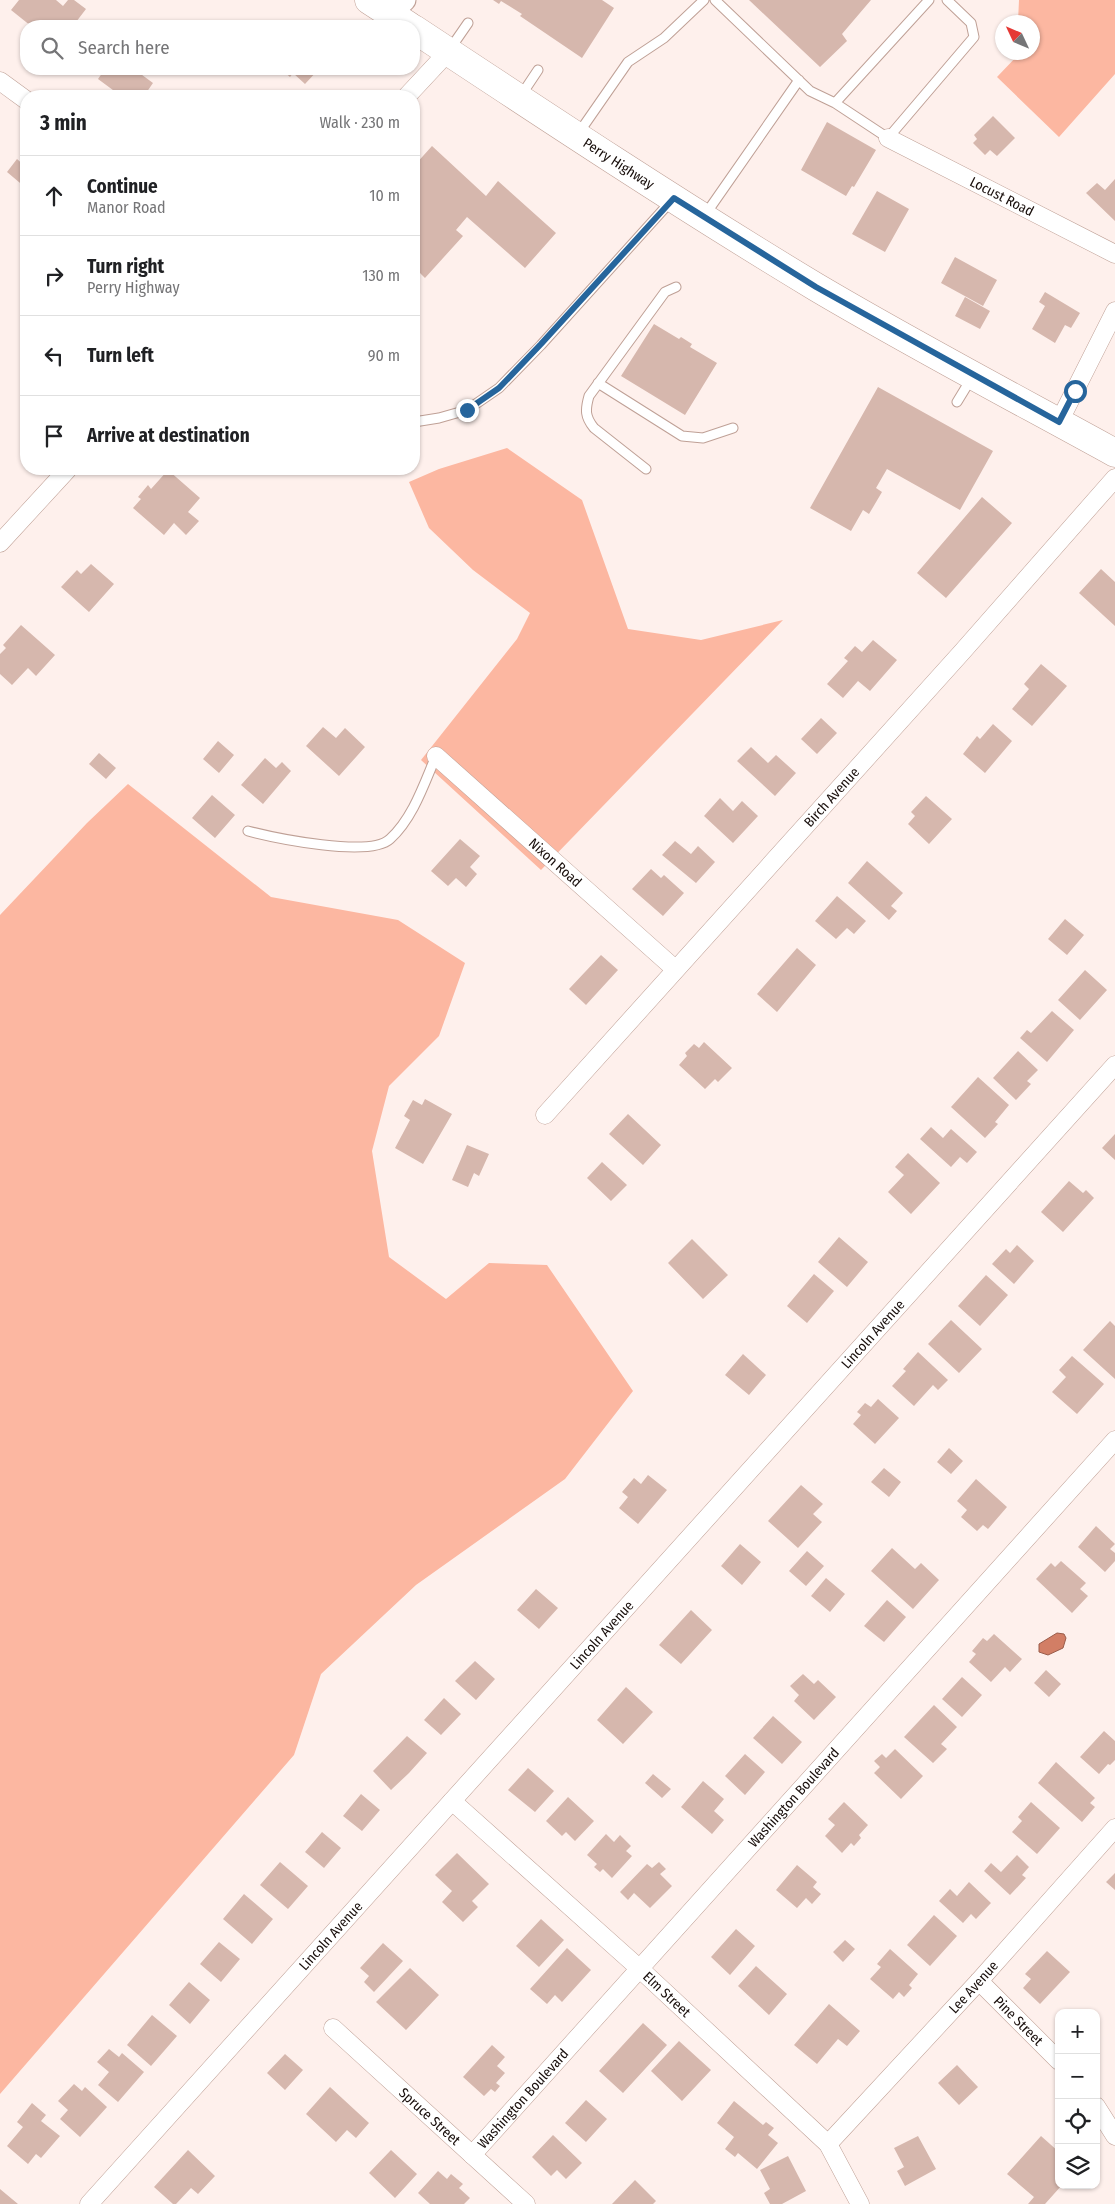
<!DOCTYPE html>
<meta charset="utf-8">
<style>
body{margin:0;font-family:"Fira Sans Condensed",sans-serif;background:#f6f6f6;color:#202124}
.controls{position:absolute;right:15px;bottom:15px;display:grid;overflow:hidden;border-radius:10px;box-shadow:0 1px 4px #0004}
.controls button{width:45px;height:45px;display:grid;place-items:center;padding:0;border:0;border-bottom:1px solid #e0e0e0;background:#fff;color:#202124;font:25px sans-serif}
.compass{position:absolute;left:995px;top:15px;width:45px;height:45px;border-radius:50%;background:#fff;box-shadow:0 1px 4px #0004;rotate:314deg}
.stop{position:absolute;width:15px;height:15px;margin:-11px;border:4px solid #26659c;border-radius:50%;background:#fff}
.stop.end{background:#26659c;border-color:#fff;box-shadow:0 1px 5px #0008}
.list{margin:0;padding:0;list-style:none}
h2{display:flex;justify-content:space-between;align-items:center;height:65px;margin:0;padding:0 20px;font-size:21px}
h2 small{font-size:16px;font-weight:400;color:#757577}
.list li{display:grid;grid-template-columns:32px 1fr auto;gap:15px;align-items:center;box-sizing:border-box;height:80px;padding:0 20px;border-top:1px solid #e0e0e0}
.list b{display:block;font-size:19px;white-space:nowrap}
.list p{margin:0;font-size:16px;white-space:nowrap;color:#757577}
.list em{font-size:16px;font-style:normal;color:#757577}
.icon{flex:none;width:28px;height:28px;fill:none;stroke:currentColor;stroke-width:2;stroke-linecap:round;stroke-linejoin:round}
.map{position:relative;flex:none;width:1115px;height:2204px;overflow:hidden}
.search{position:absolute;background:#fff;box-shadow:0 1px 4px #0004;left:20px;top:20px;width:400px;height:55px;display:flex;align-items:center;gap:12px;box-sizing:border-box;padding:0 18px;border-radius:20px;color:#757577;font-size:19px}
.panel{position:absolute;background:#fff;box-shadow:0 1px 4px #0004;left:20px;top:90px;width:400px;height:385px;border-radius:20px}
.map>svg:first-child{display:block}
.green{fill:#fcb7a1}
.water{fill:#d27e65;stroke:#9a5c4a}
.building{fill:#d6b7ad}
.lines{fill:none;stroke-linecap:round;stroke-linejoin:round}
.service-casing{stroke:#bfa096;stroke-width:11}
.minor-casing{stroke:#bfa096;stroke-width:19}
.tertiary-casing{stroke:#bfa096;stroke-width:23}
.primary-casing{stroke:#bfa096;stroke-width:29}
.service{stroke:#fff;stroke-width:9}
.minor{stroke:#fff;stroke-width:18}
.tertiary{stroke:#fff;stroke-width:21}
.primary{stroke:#fff;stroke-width:28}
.route{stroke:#26659c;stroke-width:6}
.labels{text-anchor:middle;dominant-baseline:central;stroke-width:4.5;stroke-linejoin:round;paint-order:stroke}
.street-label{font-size:14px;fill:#180e0b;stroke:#fff}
</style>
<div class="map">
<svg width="1115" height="2204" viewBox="0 0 1115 2204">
<rect width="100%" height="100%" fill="#fef0ec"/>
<path class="green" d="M 1019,0 L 1115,0 L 1115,74 L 1059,137 L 997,77 L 1020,53 L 1032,52 L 1032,22 L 1018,22 Z
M 507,448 L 582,500 L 628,629 L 701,640 L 783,620 L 541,870 L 421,760 L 517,639 L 530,613 L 473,570 L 429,528 L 409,482 L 439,469 Z
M 128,784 L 271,897 L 398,920 L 465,963 L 439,1036 L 389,1086 L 372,1151 L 389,1257 L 446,1299 L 489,1263 L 547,1265 L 633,1391 L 565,1479 L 416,1585 L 321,1674 L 294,1755 L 0,2094 L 0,915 L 87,823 Z"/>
<path class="water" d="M 1057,1633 L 1064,1634 L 1066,1638 L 1063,1648 L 1048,1655 L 1039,1652 L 1039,1644 Z"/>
<path class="building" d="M 19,0 L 56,0 L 63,6 L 68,0 L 74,0 L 86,9 L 73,26 L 31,26 L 11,10 Z
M 493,0 L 602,0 L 614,8 L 582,58 L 520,16 L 522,14 L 501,1 L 499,4 Z
M 749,0 L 871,0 L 842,34 L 847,41 L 820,67 Z
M 105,69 L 134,69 L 153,83 L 144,96 L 121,96 L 98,79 Z
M 281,69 L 319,69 L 305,84 L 293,73 L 290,77 Z
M 993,116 L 1015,138 L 997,156 L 990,150 L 985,155 L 973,143 L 977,139 L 974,135 Z
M 827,122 L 876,150 L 854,187 L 852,186 L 846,196 L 801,170 Z
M 432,146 L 486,196 L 498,181 L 556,233 L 525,268 L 467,217 L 456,230 L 463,236 L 425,278 L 420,273 L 414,280 L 419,284 L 414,290 L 414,166 Z
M 17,159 L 26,167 L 26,188 L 7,172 Z
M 1115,179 L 1115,221 L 1086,193 L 1097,183 L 1105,190 Z
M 877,191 L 909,209 L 885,252 L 852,234 Z
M 955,257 L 997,280 L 983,306 L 941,283 Z
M 1045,292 L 1080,313 L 1071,328 L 1065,325 L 1055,343 L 1032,329 L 1045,306 L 1039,302 Z
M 965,297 L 990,311 L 980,329 L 955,316 Z
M 654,324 L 679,339 L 681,337 L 692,344 L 690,347 L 717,363 L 685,415 L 621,376 Z
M 878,387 L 993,451 L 960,510 L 887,469 L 876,488 L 882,492 L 869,514 L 863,510 L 851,531 L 810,508 Z
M 168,470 L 200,498 L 188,512 L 199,521 L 186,535 L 174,523 L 164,535 L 133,508 L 141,499 L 138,497 L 148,485 L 151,489 Z
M 982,497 L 1012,523 L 946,598 L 917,573 Z
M 91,564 L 114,584 L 89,612 L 61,587 L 77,570 L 81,574 Z
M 1101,569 L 1115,582 L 1115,626 L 1079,593 Z
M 21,625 L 55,655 L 36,676 L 28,668 L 12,685 L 0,674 L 0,654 L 6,648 L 3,645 Z
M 873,640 L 897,660 L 870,691 L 858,681 L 843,698 L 827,684 L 848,661 L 844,658 L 855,646 L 862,652 Z
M 1041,664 L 1067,686 L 1032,726 L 1012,709 L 1029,689 L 1024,684 Z
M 821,718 L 837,733 L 817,754 L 801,739 Z
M 993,724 L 1012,741 L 985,773 L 963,754 L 977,736 L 980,739 Z
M 323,727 L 336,738 L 345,728 L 365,747 L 339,776 L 306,746 Z
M 218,741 L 234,755 L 219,773 L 203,759 Z
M 751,747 L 768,763 L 776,755 L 796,773 L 775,796 L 737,761 Z
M 99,753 L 116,768 L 106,779 L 89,764 Z
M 265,758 L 276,768 L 282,762 L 291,771 L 263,804 L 241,785 Z
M 212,795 L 235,815 L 215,838 L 192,818 Z
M 926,796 L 952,819 L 929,844 L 908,824 L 915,816 L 911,812 Z
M 720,798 L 733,811 L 742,801 L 758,816 L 733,843 L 704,816 Z
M 460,839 L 480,856 L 470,867 L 477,874 L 466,887 L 456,878 L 448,886 L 431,871 Z
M 675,841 L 691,854 L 698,846 L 715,862 L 696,883 L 662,855 Z
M 867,861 L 903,893 L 891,906 L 897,911 L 889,920 L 848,883 Z
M 651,869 L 661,878 L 664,875 L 684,893 L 663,916 L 632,889 Z
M 837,896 L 866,921 L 854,934 L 847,928 L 836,939 L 815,921 Z
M 1065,919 L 1084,935 L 1067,955 L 1048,939 Z
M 797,948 L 816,965 L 777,1012 L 757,994 Z
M 601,955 L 618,970 L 586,1005 L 569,989 Z
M 1085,970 L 1107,990 L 1080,1020 L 1058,1000 Z
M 1052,1011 L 1074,1030 L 1047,1062 L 1020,1038 L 1027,1030 L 1031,1033 Z
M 704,1042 L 732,1068 L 718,1082 L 715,1079 L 705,1089 L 679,1065 L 687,1056 L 685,1053 L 694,1044 L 699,1048 Z
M 1018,1051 L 1038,1070 L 1027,1081 L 1031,1084 L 1016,1100 L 993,1078 Z
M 978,1077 L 1009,1105 L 995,1122 L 998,1124 L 985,1138 L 951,1107 Z
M 425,1099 L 452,1114 L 423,1164 L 395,1148 L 410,1120 L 404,1116 L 413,1100 L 422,1105 Z
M 628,1114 L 661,1145 L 643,1165 L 609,1134 Z
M 931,1127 L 943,1138 L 951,1129 L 977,1152 L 967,1163 L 960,1157 L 951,1167 L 920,1139 Z
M 1115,1134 L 1115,1160 L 1102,1148 Z
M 467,1145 L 489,1154 L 479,1176 L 474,1173 L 468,1187 L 452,1180 Z
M 908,1153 L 940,1183 L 911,1214 L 888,1192 L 904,1175 L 895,1167 Z
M 602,1162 L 627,1185 L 611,1201 L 587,1178 Z
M 1069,1181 L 1083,1193 L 1086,1190 L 1094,1198 L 1063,1232 L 1041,1212 Z
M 839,1237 L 868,1262 L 847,1287 L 818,1262 Z
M 692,1239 L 728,1275 L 703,1299 L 668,1263 Z
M 1017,1245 L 1034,1261 L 1014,1284 L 992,1264 L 1006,1249 L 1010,1253 Z
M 814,1274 L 834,1291 L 807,1323 L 787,1306 Z
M 986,1275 L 1008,1295 L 980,1326 L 958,1306 Z
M 951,1320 L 982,1349 L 959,1373 L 928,1344 Z
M 1110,1321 L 1115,1326 L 1115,1379 L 1083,1350 Z
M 918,1352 L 948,1380 L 938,1390 L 933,1385 L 914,1406 L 892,1386 L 906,1371 L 903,1369 Z
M 743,1354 L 766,1375 L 749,1395 L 725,1375 Z
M 1072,1356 L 1104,1384 L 1077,1414 L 1052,1392 L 1066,1377 L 1059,1370 Z
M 878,1399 L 899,1418 L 875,1444 L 853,1424 L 861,1415 L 857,1412 L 865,1403 L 871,1407 Z
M 949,1448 L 963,1461 L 951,1474 L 937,1462 Z
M 884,1468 L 901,1482 L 889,1497 L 871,1482 Z
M 648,1475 L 667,1490 L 638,1524 L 619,1508 L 628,1497 L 622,1492 L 634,1478 L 641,1484 Z
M 976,1479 L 1007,1507 L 988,1529 L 983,1525 L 977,1531 L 961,1517 L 967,1510 L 957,1501 Z
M 801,1485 L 823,1504 L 813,1514 L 822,1522 L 798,1548 L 768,1521 Z
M 1096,1526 L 1115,1544 L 1110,1549 L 1115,1553 L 1115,1561 L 1105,1572 L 1078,1547 Z
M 740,1544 L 761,1562 L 742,1585 L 721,1566 Z
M 892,1548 L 915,1569 L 921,1563 L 939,1580 L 913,1609 L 871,1571 Z
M 807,1551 L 824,1566 L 806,1586 L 789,1571 Z
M 1061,1561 L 1086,1583 L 1080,1589 L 1088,1596 L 1072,1613 L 1036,1579 L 1051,1563 L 1055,1567 Z
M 826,1578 L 845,1594 L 830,1612 L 811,1596 Z
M 536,1589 L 558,1608 L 539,1629 L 517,1610 Z
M 887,1600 L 906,1617 L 884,1642 L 864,1626 Z
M 691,1610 L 712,1630 L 681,1664 L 659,1645 Z
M 994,1634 L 1022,1659 L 1010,1672 L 1005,1667 L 991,1682 L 969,1662 L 976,1654 L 972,1651 L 983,1638 L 987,1641 Z
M 475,1661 L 495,1679 L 476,1700 L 455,1681 Z
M 1046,1670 L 1061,1684 L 1049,1697 L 1034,1683 Z
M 803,1674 L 814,1684 L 818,1680 L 836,1697 L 814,1720 L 794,1701 L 799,1695 L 790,1686 Z
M 962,1677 L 982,1695 L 962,1717 L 942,1699 Z
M 626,1687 L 653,1712 L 623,1744 L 597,1720 Z
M 444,1698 L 461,1714 L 441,1735 L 424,1720 Z
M 934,1705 L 957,1727 L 941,1744 L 947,1749 L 933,1763 L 904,1737 Z
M 773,1716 L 802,1742 L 782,1764 L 753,1738 Z
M 1104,1731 L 1115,1741 L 1115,1760 L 1110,1765 L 1108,1764 L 1099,1774 L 1080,1757 Z
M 407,1736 L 427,1753 L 409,1773 L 391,1790 L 373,1771 Z
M 895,1749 L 923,1776 L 901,1799 L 874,1773 L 880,1767 L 874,1761 L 882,1754 L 886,1758 Z
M 745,1754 L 765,1772 L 745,1795 L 725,1776 Z
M 1056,1762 L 1095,1798 L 1090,1803 L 1095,1807 L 1082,1822 L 1038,1783 Z
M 528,1768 L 554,1791 L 535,1812 L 508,1790 Z
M 653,1774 L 671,1789 L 662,1798 L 645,1783 Z
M 703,1781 L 724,1799 L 714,1811 L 724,1820 L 712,1834 L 681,1807 Z
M 361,1794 L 380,1810 L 362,1831 L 343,1816 Z
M 568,1797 L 594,1821 L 575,1841 L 566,1832 L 562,1836 L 546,1821 Z
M 844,1802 L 868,1825 L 859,1835 L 861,1838 L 854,1846 L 851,1843 L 842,1853 L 825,1836 L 835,1825 L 828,1819 Z
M 1031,1802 L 1060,1828 L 1037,1854 L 1012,1832 L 1022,1821 L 1018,1817 Z
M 322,1832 L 341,1848 L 324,1868 L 305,1852 Z
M 606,1834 L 614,1842 L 620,1835 L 631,1846 L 626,1851 L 632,1856 L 612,1878 L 603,1869 L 600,1872 L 594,1867 L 597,1864 L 587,1855 Z
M 457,1853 L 489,1884 L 472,1901 L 478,1907 L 463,1922 L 442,1902 L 452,1891 L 435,1875 Z
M 1017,1855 L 1029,1867 L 1022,1875 L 1026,1878 L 1010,1895 L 984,1871 L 991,1863 L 1001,1872 Z
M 280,1862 L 308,1886 L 288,1909 L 260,1885 Z
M 659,1862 L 666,1869 L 660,1874 L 672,1886 L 650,1908 L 634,1893 L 628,1900 L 620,1892 L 647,1864 L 652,1868 Z
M 797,1865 L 817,1882 L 813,1887 L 821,1894 L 812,1904 L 806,1898 L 797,1908 L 776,1890 Z
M 1115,1873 L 1115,1890 L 1106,1882 Z
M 969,1882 L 991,1903 L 976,1919 L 971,1914 L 963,1923 L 939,1901 L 950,1889 L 957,1896 Z
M 244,1894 L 273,1919 L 252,1944 L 223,1919 Z
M 934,1915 L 957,1936 L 930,1966 L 907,1945 Z
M 541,1919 L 564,1940 L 539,1967 L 516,1946 Z
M 736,1929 L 755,1946 L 730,1975 L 711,1957 Z
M 845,1940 L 855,1949 L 843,1962 L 833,1952 Z
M 219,1942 L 240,1959 L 221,1982 L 200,1964 Z
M 383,1943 L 403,1961 L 374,1992 L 364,1982 L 369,1976 L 360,1968 Z
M 567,1948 L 591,1970 L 562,2002 L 555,1995 L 547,2004 L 530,1989 Z
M 890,1949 L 918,1974 L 909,1985 L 912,1988 L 904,1997 L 899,1992 L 893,1999 L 870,1979 L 881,1967 L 877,1964 Z
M 1047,1951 L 1070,1972 L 1040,2004 L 1023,1988 L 1031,1979 L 1025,1974 Z
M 756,1966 L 787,1994 L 769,2015 L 738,1986 Z
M 410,1968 L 439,1995 L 406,2030 L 376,2002 Z
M 189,1982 L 210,2000 L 190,2024 L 169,2005 Z
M 829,2004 L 860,2031 L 847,2046 L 838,2039 L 817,2064 L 794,2045 Z
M 152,2015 L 177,2036 L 151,2066 L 127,2045 Z
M 643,2023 L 667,2045 L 623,2093 L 599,2071 Z
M 679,2041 L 711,2070 L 682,2101 L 651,2071 Z
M 492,2045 L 505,2057 L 497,2066 L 505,2073 L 496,2083 L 500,2086 L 495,2092 L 491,2089 L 484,2096 L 463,2077 Z
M 109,2049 L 119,2057 L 122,2053 L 144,2072 L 118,2102 L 98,2085 L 109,2072 L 97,2062 Z
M 285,2054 L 303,2070 L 285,2090 L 267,2073 Z
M 957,2065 L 978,2087 L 959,2105 L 938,2083 Z
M 74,2084 L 82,2091 L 85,2087 L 107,2107 L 80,2137 L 60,2119 L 68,2110 L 58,2101 Z
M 330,2087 L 369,2123 L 356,2138 L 347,2130 L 336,2142 L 306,2114 Z
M 586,2100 L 607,2119 L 586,2142 L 565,2123 Z
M 734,2101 L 763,2125 L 766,2122 L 774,2128 L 768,2135 L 778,2143 L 757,2169 L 738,2153 L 735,2157 L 725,2149 L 734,2137 L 717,2123 Z
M 32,2103 L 46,2115 L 41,2121 L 60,2136 L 41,2158 L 36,2154 L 28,2164 L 7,2146 L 23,2127 L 17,2122 Z
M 553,2135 L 582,2163 L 566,2179 L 557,2170 L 551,2176 L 532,2157 Z
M 918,2136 L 936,2169 L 905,2186 L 897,2171 L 904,2167 L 894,2148 Z
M 1041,2136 L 1059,2152 L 1059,2185 L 1062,2185 L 1045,2204 L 1028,2204 L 1034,2197 L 1007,2174 Z
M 188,2150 L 215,2176 L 198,2194 L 191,2188 L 176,2204 L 173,2204 L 154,2187 Z
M 391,2150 L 417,2174 L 395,2198 L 369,2173 Z
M 788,2156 L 806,2191 L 782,2204 L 770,2204 L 764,2193 L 770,2189 L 760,2170 Z
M 438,2171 L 447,2179 L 451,2174 L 463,2184 L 459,2188 L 470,2198 L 464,2204 L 430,2204 L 418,2193 Z
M 635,2180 L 656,2201 L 653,2204 L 612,2204 Z
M 0,2189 L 18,2204 L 0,2204 Z"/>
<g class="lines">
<g class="service-casing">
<path id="service" d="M 715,0 L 810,91 L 835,103 L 888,138 L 974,37 L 971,23 L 947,0
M 450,49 L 468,23
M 520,97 L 538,70
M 835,103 L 929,0
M 578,134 L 628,62 L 664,38 L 704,0
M 705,215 L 799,80
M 598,383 L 682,436 L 703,438 L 733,428
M 957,402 L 971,379
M 414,422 L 439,418 L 467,410 L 499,388 L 541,345 L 672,200
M 646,469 L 594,428 C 585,417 585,410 589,396 L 665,292 L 676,287
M 248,831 C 275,838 370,858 390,839 C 413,818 424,784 436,756"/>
</g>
<g class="minor-casing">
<g id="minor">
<path d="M 0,81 L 26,100"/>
<path d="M 407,96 L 448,52"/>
<path id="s1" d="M 888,138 L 1115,254"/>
<path d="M 1059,422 L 1115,311"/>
<path d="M 0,543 L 68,469"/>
<path id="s2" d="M 436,756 L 675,969"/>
<path id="s3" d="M 545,1115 L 962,652 L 1115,478"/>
<path id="s4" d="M 452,1801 L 640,1969 L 828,2144 L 860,2204"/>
<path id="s5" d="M 979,1981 L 1059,2061"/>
<path id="s6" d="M 333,2028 L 526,2204"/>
<path d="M 1096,2106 L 1115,2136"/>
<path id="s7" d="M 828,2144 L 979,1981 L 1115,1828"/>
<path id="s8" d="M 472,2155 L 1115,1440"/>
<path id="s9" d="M 89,2204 L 1115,1065"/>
</g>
</g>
<g class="tertiary-casing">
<path id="tertiary" d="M 390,14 L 405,0"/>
</g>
<g class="primary-casing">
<g id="primary">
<path d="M 369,0 L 409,26"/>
<path id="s10" d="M 414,29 C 547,117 680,205 816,287 C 914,345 1015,398 1115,453"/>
</g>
</g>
<use href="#service" class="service"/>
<use href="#minor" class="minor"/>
<use href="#tertiary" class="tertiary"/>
<use href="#primary" class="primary"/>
</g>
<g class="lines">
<path class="route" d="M 467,410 L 499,388 L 541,344 L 674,198 L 816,287 L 1059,422 L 1075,391"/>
</g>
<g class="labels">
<g class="street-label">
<text stroke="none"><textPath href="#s10" startOffset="245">Perry Highway</textPath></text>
<text stroke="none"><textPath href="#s1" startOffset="128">Locust Road</textPath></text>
<text stroke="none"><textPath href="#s3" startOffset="428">Birch Avenue</textPath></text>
<text stroke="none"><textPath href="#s2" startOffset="160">Nixon Road</textPath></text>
<text stroke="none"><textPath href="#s9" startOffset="1171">Lincoln Avenue</textPath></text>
<text stroke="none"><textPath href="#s9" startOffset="766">Lincoln Avenue</textPath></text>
<text stroke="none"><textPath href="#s8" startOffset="481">Washington Boulevard</textPath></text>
<text stroke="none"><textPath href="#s9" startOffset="361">Lincoln Avenue</textPath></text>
<text stroke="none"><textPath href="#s7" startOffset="214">Lee Avenue</textPath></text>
<text stroke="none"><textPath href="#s4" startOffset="289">Elm Street</textPath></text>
<text stroke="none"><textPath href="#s5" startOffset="56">Pine Street</textPath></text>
<text stroke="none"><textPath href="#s8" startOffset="76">Washington Boulevard</textPath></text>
<text stroke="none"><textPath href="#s6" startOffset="131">Spruce Street</textPath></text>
</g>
</g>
</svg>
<div class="controls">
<button>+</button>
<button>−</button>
<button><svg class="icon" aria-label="locate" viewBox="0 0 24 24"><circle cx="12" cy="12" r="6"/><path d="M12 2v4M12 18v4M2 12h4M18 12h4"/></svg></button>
<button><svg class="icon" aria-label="layers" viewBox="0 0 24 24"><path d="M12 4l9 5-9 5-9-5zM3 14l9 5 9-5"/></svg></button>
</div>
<svg class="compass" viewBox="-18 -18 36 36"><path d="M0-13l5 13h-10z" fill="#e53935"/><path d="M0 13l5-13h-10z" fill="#757577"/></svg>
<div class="stop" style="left:1075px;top:391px"></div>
<div class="stop end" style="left:467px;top:410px"></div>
<div class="search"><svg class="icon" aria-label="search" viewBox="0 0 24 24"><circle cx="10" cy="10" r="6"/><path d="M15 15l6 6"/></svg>Search here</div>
<section class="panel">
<h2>3 min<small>Walk · 230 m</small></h2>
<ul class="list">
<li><svg class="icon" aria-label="ahead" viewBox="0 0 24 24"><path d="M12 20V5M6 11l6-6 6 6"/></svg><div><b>Continue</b><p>Manor Road</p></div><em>10 m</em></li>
<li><svg class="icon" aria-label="right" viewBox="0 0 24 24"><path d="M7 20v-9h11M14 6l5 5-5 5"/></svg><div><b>Turn right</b><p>Perry Highway</p></div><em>130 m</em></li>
<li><svg class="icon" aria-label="left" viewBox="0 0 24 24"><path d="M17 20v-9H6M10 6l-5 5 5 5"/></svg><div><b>Turn left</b></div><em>90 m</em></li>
<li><svg class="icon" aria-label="arrive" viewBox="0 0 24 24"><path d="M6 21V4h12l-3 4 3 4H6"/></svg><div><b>Arrive at destination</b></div></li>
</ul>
</section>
</div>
